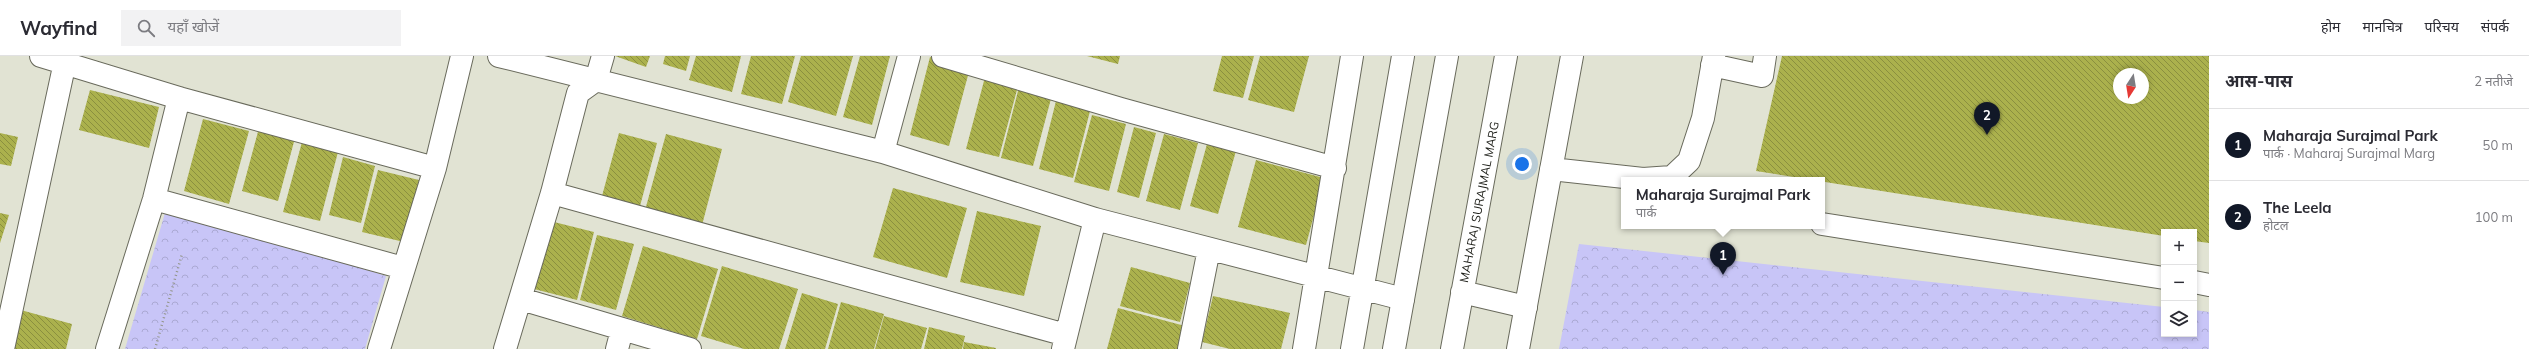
<!DOCTYPE html>
<html lang="hi">
<meta charset="utf-8">
<style>
body{margin:0;font-family:Mulish,"Noto Sans Devanagari",sans-serif;background:#f2f2f3;color:#2b2b33}
.controls{position:absolute;right:12px;bottom:12px;display:grid;overflow:hidden;border-radius:0px;box-shadow:0 2px 6px #0003}
.controls button{width:36px;height:36px;display:grid;place-items:center;padding:0;border:0;border-bottom:1px solid #e1e1e2;background:#fff;color:#2b2b33;font:20px sans-serif}
.compass{position:absolute;left:2113px;top:12px;width:36px;height:36px;border-radius:50%;background:#fff;box-shadow:0 2px 6px #0003;rotate:192deg}
.you{position:absolute;left:1522px;top:108px;width:14px;height:14px;margin:-10px;border:3px solid #fff;border-radius:50%;background:#1a73e8;box-shadow:0 0 0 6px #1a73e833}
.badge{display:grid;place-items:center;width:26px;height:26px;border-radius:50%;background:#111827;color:#fff;font-size:13px;font-weight:700}
.pin{position:absolute;translate:-50% -33px;filter:drop-shadow(0 1px 2px #0008)}
.pin::after{content:'';position:absolute;top:21px;width:14px;height:12px;background:inherit;clip-path:polygon(0 0,100% 0,50% 100%)}
.popup{position:absolute;left:1621px;top:121px;width:204px;height:52px;box-sizing:border-box;display:grid;place-content:center;border-radius:0px;background:#fff;filter:drop-shadow(0 1px 3px #0005);font-size:13px;white-space:nowrap;color:#7c7c81}
.popup b{font-size:15px;color:#2b2b33}
.popup::after{content:'';position:absolute;left:50%;top:100%;margin-left:-8px;border:8px solid transparent;border-top-color:#fff}
.list{margin:0;padding:0;list-style:none}
h2{display:flex;justify-content:space-between;align-items:center;height:52px;margin:0;padding:0 16px;font-size:17px}
h2 small{font-size:13px;font-weight:400;color:#7c7c81}
.list li{display:grid;grid-template-columns:26px 1fr auto;gap:12px;align-items:center;box-sizing:border-box;height:72px;padding:0 16px;border-top:1px solid #e1e1e2}
.list b{display:block;font-size:15px;white-space:nowrap}
.list p{margin:0;font-size:13px;white-space:nowrap;color:#7c7c81}
.list em{font-size:13px;font-style:normal;color:#7c7c81}
.icon{flex:none;width:22px;height:22px;fill:none;stroke:currentColor;stroke-width:2;stroke-linecap:round;stroke-linejoin:round}
.map{position:relative;flex:none;width:2209px;height:293px;overflow:hidden}
header{display:flex;align-items:center;gap:24px;box-sizing:border-box;height:56px;padding:0 20px;background:#fff;border-bottom:1px solid #e1e1e2}
header strong{font-size:19px}
nav{display:flex;gap:22px;margin-inline-start:auto;font-size:14px}
.search{width:280px;height:36px;background:#f2f2f3;display:flex;align-items:center;gap:10px;box-sizing:border-box;padding:0 14px;border-radius:0px;color:#7c7c81;font-size:15px}
main{display:flex}
aside{flex:1;background:#fff}
.map>svg:first-child{display:block}
.park{fill:url(#park-crowns)}
.building{fill:url(#building-back-hatch);fill-rule:evenodd}
.lines{fill:none;stroke-linecap:round;stroke-linejoin:round}
.minor-casing{stroke:#696a5c;stroke-width:24}
.major-casing{stroke:#696a5c;stroke-width:24}
.path{stroke:#939589;stroke-width:2.5;stroke-dasharray:1 3;stroke-linecap:butt}
.minor{stroke:#fff;stroke-width:22}
.major{stroke:#fff;stroke-width:22}
.labels{text-anchor:middle;dominant-baseline:central;stroke-width:3.5;stroke-linejoin:round;paint-order:stroke}
.street-label{font-size:12px;fill:#1c1d17;stroke:#fff}
</style>
<header>
<strong>Wayfind</strong>
<div class="search"><svg class="icon" aria-label="search" viewBox="0 0 24 24"><circle cx="10" cy="10" r="6"/><path d="M15 15l6 6"/></svg>यहाँ खोजें</div>
<nav><a>होम</a><a>मानचित्र</a><a>परिचय</a><a>संपर्क</a></nav>
</header>
<main>
<div class="map">
<svg width="2209" height="293" viewBox="0 0 2209 293">
<defs>
<pattern id="park-crowns" width="20" height="18" patternUnits="userSpaceOnUse"><rect width="20" height="18" fill="#c8c5f7"/><path d="M2 6a3 3 0 1 1 6 0M12 15a3 3 0 1 1 6 0" fill="none" stroke="#aba9d3"/></pattern>
<pattern id="building-back-hatch" width="6" height="6" patternUnits="userSpaceOnUse"><rect width="6" height="6" fill="#abb14d"/><path d="M-1 5l2 2M0 0l6 6M5-1l2 2" fill="none" stroke="#8a8f3f"/></pattern>
</defs>
<rect width="100%" height="100%" fill="#e1e3d3"/>
<path class="park" d="M 167,150 L 386,220 L 365,293 L 125,293 Z
M 1579,188 L 2164,251 L 2164,278 L 2194,278 L 2194,254 L 2209,256 L 2209,293 L 1559,293 Z"/>
<path class="building" d="M 615,0 L 650,0 L 646,11 Z
M 665,0 L 690,0 L 686,15 L 663,8 Z
M 696,0 L 741,0 L 732,36 L 689,24 Z
M 751,0 L 795,0 L 782,48 L 741,38 Z
M 801,0 L 853,0 L 836,60 L 788,46 Z
M 860,0 L 890,0 L 872,69 L 843,61 Z
M 1087,0 L 1120,0 L 1118,8 Z
M 1222,0 L 1254,0 L 1243,42 L 1213,35 Z
M 1260,0 L 1309,0 L 1294,56 L 1248,44 Z
M 1782,0 L 2209,0 L 2209,187 L 2194,185 L 2194,176 L 2164,176 L 2164,180 L 1756,115 ZM 2119,18 L 2143,18 L 2143,42 L 2119,42 Z
M 930,1 L 970,12 L 949,90 L 910,79 Z
M 985,21 L 1018,30 L 999,101 L 966,93 Z
M 1019,31 L 1052,39 L 1033,110 L 1001,102 Z
M 90,34 L 159,51 L 149,92 L 79,74 Z
M 1056,45 L 1090,55 L 1073,122 L 1039,113 Z
M 1092,59 L 1126,68 L 1109,135 L 1074,126 Z
M 203,63 L 249,75 L 229,148 L 184,135 Z
M 1134,71 L 1156,77 L 1139,142 L 1117,136 Z
M 259,72 L 295,82 L 278,145 L 242,135 Z
M 0,77 L 18,81 L 11,110 L 0,108 Z
M 619,77 L 657,87 L 640,150 L 602,140 Z
M 666,78 L 722,93 L 701,173 L 644,158 Z
M 1164,78 L 1198,87 L 1180,154 L 1146,145 Z
M 302,86 L 338,96 L 320,165 L 283,156 Z
M 1207,88 L 1236,95 L 1218,158 L 1190,150 Z
M 343,101 L 375,110 L 361,167 L 329,159 Z
M 1256,104 L 1324,122 L 1306,189 L 1238,171 Z
M 378,114 L 419,124 L 404,186 L 362,176 Z
M 893,132 L 967,152 L 947,222 L 873,201 Z
M 977,155 L 1041,170 L 1024,240 L 960,226 Z
M 0,157 L 9,159 L 0,187 Z
M 550,165 L 594,176 L 577,244 L 534,233 Z
M 597,179 L 634,188 L 616,254 L 580,244 Z
M 643,190 L 718,213 L 697,283 L 622,260 Z
M 722,210 L 798,233 L 779,293 L 744,293 L 701,280 Z
M 1131,211 L 1190,227 L 1180,266 L 1120,250 Z
M 802,237 L 838,248 L 825,293 L 785,293 Z
M 1213,240 L 1290,257 L 1281,293 L 1230,293 L 1202,286 Z
M 841,246 L 884,258 L 874,293 L 828,293 Z
M 1118,252 L 1185,270 L 1179,293 L 1107,293 Z
M 17,253 L 72,268 L 66,293 L 13,293 Z
M 884,260 L 927,272 L 921,293 L 875,293 Z
M 929,271 L 965,280 L 962,293 L 924,293 Z
M 964,286 L 996,292 L 996,293 L 963,293 Z"/>
<g class="lines">
<g class="minor-casing">
<path id="minor" d="M 41,0 L 179,42 L 435,112
M 499,0 L 883,96 L 1095,163 L 1403,243
M 943,0 L 1121,53 L 1335,112
M 1712,9 L 1762,20 L 1765,0
M 883,96 L 909,0
M 1551,113 L 1643,123 L 1672,121 L 1689,105 L 1703,62 L 1714,0
M 552,137 L 1066,279
M 154,143 L 403,212
M 1822,168 L 2164,222
M 2194,226 L 2209,229
M 521,243 L 690,293
M 3,293 L 65,6
M 107,293 L 154,143 L 179,42
M 379,293 L 435,112 L 462,0
M 505,293 L 552,137 L 578,37 L 596,24 L 603,0
M 617,293 L 622,274
M 1063,293 L 1095,163
M 1189,293 L 1209,193
M 1304,293 L 1352,0
M 1352,293 L 1403,0
M 1518,293 L 1572,0"/>
</g>
<g class="major-casing">
<path id="major" d="M 1462,236 L 1526,251
M 1394,293 L 1447,0
M 1452,293 L 1506,0"/>
</g>
<path class="path" d="M 155,293 L 182,198"/>
<use href="#minor" class="minor"/>
<use href="#major" class="major"/>
</g>
<g class="labels">
<g class="street-label">
<text transform="translate(1479 146) rotate(-79)">MAHARAJ SURAJMAL MARG</text>
</g>
</g>
</svg>
<div class="controls">
<button>+</button>
<button>−</button>
<button><svg class="icon" aria-label="layers" viewBox="0 0 24 24"><path d="M12 4l9 5-9 5-9-5zM3 14l9 5 9-5"/></svg></button>
</div>
<svg class="compass" viewBox="-18 -18 36 36"><path d="M0-13l5 13h-10z" fill="#e53935"/><path d="M0 13l5-13h-10z" fill="#7c7c81"/></svg>
<div class="you"></div>
<div class="pin badge" style="left:1723px;top:219px">1</div>
<div class="popup"><b>Maharaja Surajmal Park</b>पार्क</div>
<div class="pin badge" style="left:1987px;top:79px">2</div>
</div>
<aside>
<h2>आस-पास<small>2 नतीजे</small></h2>
<ul class="list">
<li><span class="badge">1</span><div><b>Maharaja Surajmal Park</b><p>पार्क · Maharaj Surajmal Marg</p></div><em>50 m</em></li>
<li><span class="badge">2</span><div><b>The Leela</b><p>होटल</p></div><em>100 m</em></li>
</ul>
</aside>
</main>
